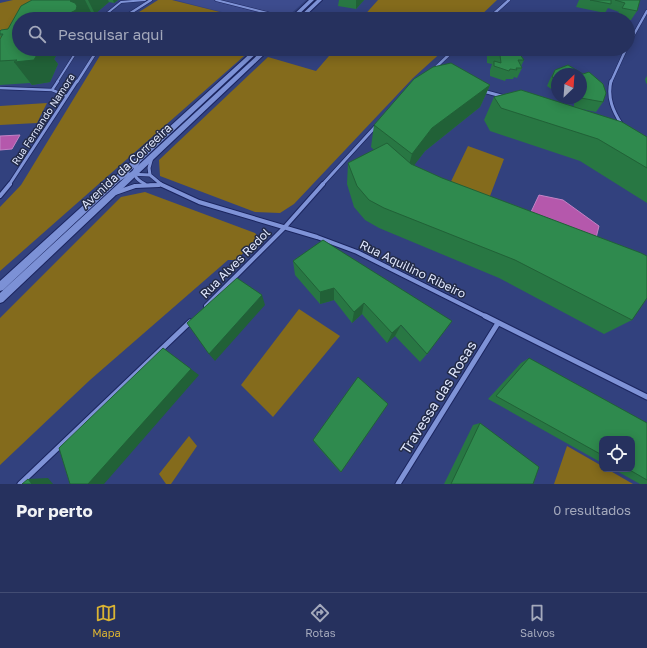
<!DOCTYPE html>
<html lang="pt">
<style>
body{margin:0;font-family:"Golos Text",sans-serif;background:#323d67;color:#f1f3f6}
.controls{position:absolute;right:12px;bottom:12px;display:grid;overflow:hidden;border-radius:8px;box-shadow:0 2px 10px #0003}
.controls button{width:36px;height:36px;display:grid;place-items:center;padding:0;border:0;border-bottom:1px solid #424c73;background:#26315e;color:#f1f3f6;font:20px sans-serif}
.compass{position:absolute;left:551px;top:68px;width:36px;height:36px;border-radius:50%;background:#26315e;box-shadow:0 2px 10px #0003;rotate:25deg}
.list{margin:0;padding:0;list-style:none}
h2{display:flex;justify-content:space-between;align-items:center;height:52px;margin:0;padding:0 16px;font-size:17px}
h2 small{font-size:13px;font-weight:400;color:#a4a9bc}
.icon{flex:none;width:22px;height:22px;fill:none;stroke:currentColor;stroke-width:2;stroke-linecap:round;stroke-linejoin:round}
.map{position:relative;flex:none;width:647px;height:484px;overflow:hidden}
.search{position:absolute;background:#26315e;box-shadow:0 2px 10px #0003;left:12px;right:12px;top:12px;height:44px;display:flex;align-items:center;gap:10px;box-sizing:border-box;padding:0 14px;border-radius:22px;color:#a4a9bc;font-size:15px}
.sheet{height:108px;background:#26315e}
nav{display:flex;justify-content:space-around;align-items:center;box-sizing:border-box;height:56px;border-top:1px solid #424c73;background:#26315e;font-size:11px;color:#a4a9bc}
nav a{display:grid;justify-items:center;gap:2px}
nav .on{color:#dab333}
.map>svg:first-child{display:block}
.built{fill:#3d4c8e}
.green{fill:#846b1c}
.water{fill:#b558ac;stroke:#c283c5}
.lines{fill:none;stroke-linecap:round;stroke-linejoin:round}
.service-far1-casing{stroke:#1b255f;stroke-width:3}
.service-casing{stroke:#1b255f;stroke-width:4}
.minor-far3-casing{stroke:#1b255f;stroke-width:3.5}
.minor-far2-casing{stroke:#1b255f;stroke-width:4.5}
.minor-far1-casing{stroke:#1b255f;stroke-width:6}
.minor-casing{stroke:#1b255f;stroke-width:7}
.secondary-casing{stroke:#1b255f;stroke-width:2}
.service-far1{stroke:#7f93d7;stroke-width:2}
.service{stroke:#7f93d7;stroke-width:2.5}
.minor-far3{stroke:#7f93d7;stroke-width:2.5}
.minor-far2{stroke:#7f93d7;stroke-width:3}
.minor-far1{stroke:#7f93d7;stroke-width:4}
.minor{stroke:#7f93d7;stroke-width:5}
.secondary{fill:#7c91d6;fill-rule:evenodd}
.wall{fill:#287743}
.shaded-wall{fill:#216137}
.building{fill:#2f8a4e;stroke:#216137}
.labels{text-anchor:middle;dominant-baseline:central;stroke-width:3;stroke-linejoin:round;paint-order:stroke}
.far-street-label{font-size:10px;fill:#e0e7fe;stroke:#232b47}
.street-label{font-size:12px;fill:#e0e7fe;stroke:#232b47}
.near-street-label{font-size:14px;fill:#e0e7fe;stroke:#232b47}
</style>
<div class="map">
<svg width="647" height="484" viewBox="0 0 647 484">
<rect width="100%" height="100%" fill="#32417e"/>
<path class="built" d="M 175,0 L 306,0 L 285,19 L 249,19 Z"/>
<path class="green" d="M 13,0 L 50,0 L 19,19 L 0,63 L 0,3 Z
M 158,0 L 172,0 L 248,19 L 128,19 Z
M 378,0 L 497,0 L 477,19 L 361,19 Z
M 104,49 L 252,49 L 0,271 L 0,207 L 21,185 Z
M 335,49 L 445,49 L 413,78 L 294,204 L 280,213 L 255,212 L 160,176 L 159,160 L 268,57 L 316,71 Z
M 47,103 L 37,123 L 0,125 L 0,106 Z
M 468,146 L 504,159 L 484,212 L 444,196 Z
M 145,192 L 255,233 L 259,238 L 236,260 L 228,260 L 90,380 L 0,465 L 0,318 L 121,197 Z
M 299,309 L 340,336 L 273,417 L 241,385 Z
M 189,436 L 197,446 L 171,484 L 166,484 L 159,474 Z
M 567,446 L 602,466 L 602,469 L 607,469 L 633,484 L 554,484 Z"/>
<path class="water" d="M 20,135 L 12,149 L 0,150 L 0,136 Z
M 539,195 L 563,200 L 599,226 L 596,238 L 531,212 Z"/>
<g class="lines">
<g class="service-far1-casing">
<path id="service-far1" d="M 216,0 L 291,19
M 100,19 L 121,2 L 145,0
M 57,82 L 78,49"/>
</g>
<g class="service-casing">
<path id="service" d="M 58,81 L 52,90 L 67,96
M 0,88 L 52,90"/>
</g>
<g class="minor-far3-casing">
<path id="minor-far3" d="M 121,19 L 151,0
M 488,19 L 509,0
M 628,45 L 647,11
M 435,68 L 455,49
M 77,82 L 98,49
M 611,82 L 626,49"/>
</g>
<g class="minor-far2-casing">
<path id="minor-far2" d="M 611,81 C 607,98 613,111 622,125
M 483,91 L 505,97
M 152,157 L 149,168 L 150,175 L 162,185
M 138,163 C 131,173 135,179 145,184
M 120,179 L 128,174 L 150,175
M 9,185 L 77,81
M 150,185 L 159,185
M 322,185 L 376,126"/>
</g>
<g class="minor-far1-casing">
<path id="minor-far1" d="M 160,184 L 199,202 L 317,237 L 357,252 L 487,317
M 115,193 L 135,186 L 159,185
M 0,196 L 10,184
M 206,306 L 284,228 L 323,184"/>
</g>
<g class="minor-casing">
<path id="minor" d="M 485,316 L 647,397
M 20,484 L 190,322
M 398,484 L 498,323"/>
</g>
<g class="secondary-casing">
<path id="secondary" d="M 309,0 L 314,0 L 294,19 L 289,19 Z
M 317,0 L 322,0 L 302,19 L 297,19 Z
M 255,49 L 261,49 L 3,290 L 0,291 L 0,281 Z
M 264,49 L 270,49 L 3,302 L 0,303 L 0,293 Z"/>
</g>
<use href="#service-far1" class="service-far1"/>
<use href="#service" class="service"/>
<use href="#minor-far3" class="minor-far3"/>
<use href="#minor-far2" class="minor-far2"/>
<use href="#minor-far1" class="minor-far1"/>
<use href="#minor" class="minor"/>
<use href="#secondary" class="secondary"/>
</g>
<path class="wall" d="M 32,0 L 118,0 L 114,3 L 109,2 L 95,14 L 92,14 L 19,19 L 19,49 L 64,49 L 60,56 L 56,56 L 54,59 L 58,64 L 50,82 L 32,85 L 30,83 L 0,85 L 0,39 L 1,38 L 0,36 L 0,31 L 8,29 Z
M 339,0 L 364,0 L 356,9 L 338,6 Z
M 579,0 L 640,0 L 637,11 L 631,20 L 628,20 L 628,19 L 625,19 L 616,17 L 619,12 L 608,8 L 605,13 L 576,7 Z
M 489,49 L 516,49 L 524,60 L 521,66 L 522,68 L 517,78 L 514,77 L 513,79 L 506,79 L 505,81 L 490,76 L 490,70 L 492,64 L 487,63 L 487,54 Z
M 568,65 L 583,74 L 589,72 L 603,84 L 606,93 L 603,102 L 596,112 L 577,108 L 622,122 L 647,137 L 647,203 L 580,161 L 490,131 L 484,120 L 494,97 L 521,90 L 574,107 L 574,100 L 570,98 L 581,98 L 581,74 L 557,74 L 557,93 L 547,86 L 550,79 L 555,70 Z
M 647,76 L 647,84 L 646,83 L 645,79 Z
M 490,85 L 480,107 L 425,151 L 414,165 L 632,320 L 604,334 L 499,278 L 379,228 L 365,220 L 354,207 L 347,184 L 348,163 L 374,150 L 371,147 L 374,125 Z
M 323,240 L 427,354 L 420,362 L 395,336 L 387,343 L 362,314 L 352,323 L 334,300 L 320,304 L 295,275 L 293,261 Z
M 529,358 L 647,423 L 647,484 L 640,484 L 613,469 L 632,469 L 602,439 L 602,463 L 488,399 L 521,363 Z
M 480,423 L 533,484 L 444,484 L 473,425 Z
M 313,440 L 341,472 L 340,472 L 314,442 Z"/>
<path class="shaded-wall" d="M 71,0 L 85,0 L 92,14 L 86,19 L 52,19 L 54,16 Z
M 88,0 L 108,0 L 109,2 L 95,14 Z
M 113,0 L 118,0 L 114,3 Z
M 356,0 L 364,0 L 356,9 Z
M 40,49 L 51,49 L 56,56 L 54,59 L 58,64 L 50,82 L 32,85 L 14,62 Z
M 56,49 L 64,49 L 60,56 Z
M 490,85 L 480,107 L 425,151 L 406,176 L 412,154 L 432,128 Z
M 334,288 L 334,300 L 320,304 L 320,292 Z
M 262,295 L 265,305 L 215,361 L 209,354 Z
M 364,303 L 362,314 L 352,323 L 354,312 Z
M 401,325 L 395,336 L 387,343 L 392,333 Z
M 163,348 L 199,375 L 104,484 L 88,484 Z
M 48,478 L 53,484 L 32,484 L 28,479 Z"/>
<path class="building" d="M 32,0 L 71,0 L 70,1 L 75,3 L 77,6 L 76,10 L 70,13 L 54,16 L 52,19 L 19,19 L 19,49 L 40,49 L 34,60 L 14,62 L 17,60 L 0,61 L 0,39 L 3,34 L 0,34 L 0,31 L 1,30 L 8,29 L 21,6 Z
M 590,0 L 611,0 L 611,4 Z
M 615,0 L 640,0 L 637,11 L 622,8 L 625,3 Z
M 491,49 L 516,49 L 524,60 L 518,60 L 522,68 L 516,68 L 517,70 L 510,69 L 509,71 L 494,66 L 494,61 L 501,63 L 500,55 L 491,54 Z
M 451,63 L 490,85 L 432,128 L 412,154 L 374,125 L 414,79 L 433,67 Z
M 568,65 L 583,74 L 589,72 L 603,84 L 606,93 L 603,102 L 581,98 L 581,74 L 557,74 L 557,79 L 552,77 L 555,70 Z
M 521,90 L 622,122 L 647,137 L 647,168 L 598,139 L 501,108 L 494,97 Z
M 387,143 L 411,164 L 442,178 L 641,253 L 647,256 L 647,298 L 632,320 L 515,260 L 384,208 L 369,200 L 357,186 L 348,163 Z
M 323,240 L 452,321 L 427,354 L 401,325 L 392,333 L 364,303 L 354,312 L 334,288 L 320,292 L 293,261 Z
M 237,278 L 262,295 L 209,354 L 187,323 Z
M 163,348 L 191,369 L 88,484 L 70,484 L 59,448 Z
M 529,358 L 647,423 L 647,480 L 628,469 L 632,469 L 632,439 L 602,439 L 602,455 L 496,396 Z
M 358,377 L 388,404 L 341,472 L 313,440 Z
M 480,423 L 539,467 L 533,484 L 451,484 Z
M 28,479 L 32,484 L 22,484 Z"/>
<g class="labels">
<g class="far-street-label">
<text transform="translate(43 119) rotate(-57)">Rua Fernando Namora</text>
</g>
<g class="street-label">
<text transform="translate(126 166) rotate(-43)">Avenida da Correeira</text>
<text transform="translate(235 263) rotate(-45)">Rua Alves Redol</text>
<text transform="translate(413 269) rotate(26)">Rua Aquilino Ribeiro</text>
</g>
<g class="near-street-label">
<text transform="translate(438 397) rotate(-58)">Travessa das Rosas</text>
</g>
</g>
</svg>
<div class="controls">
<button><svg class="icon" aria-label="locate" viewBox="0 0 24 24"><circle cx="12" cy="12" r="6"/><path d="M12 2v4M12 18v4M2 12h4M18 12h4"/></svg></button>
</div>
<svg class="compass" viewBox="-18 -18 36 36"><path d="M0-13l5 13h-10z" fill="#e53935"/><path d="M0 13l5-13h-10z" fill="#a4a9bc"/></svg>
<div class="search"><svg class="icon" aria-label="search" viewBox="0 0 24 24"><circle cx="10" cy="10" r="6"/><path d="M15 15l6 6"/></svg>Pesquisar aqui</div>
</div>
<section class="sheet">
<h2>Por perto<small>0 resultados</small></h2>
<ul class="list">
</ul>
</section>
<nav>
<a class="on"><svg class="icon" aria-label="map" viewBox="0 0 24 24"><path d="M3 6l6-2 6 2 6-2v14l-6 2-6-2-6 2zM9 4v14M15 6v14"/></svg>Mapa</a>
<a><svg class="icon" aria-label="directions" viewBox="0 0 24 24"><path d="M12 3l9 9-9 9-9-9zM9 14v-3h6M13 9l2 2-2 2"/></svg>Rotas</a>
<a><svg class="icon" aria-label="saved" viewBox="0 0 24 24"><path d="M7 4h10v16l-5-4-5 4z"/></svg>Salvos</a>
</nav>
